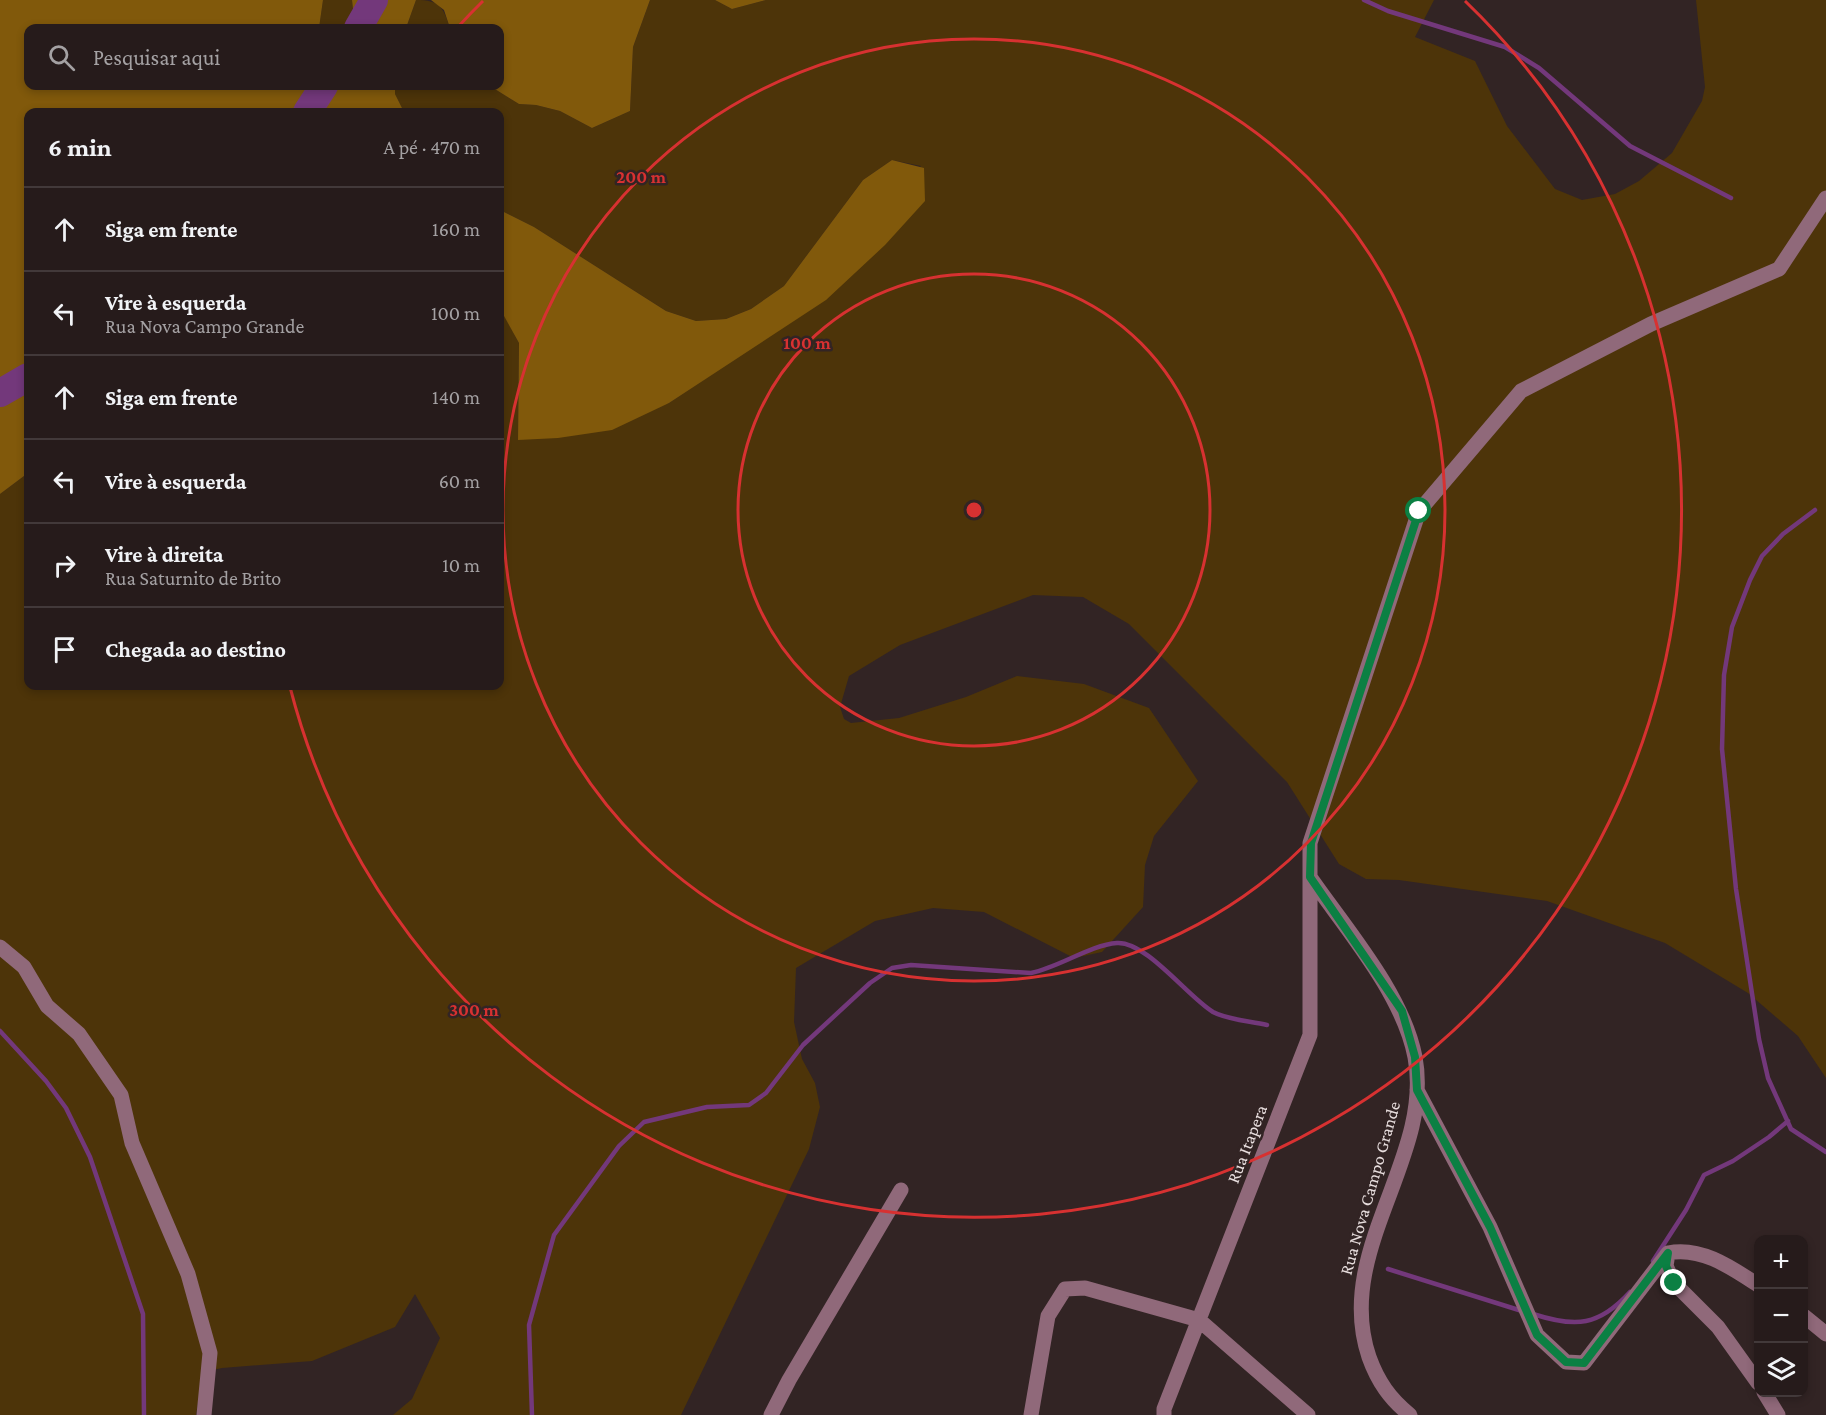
<!DOCTYPE html>
<html lang="pt">
<meta charset="utf-8">
<style>
body{margin:0;font-family:"Crimson Pro",serif;background:#322828;color:#f1f3f6}
.controls{position:absolute;right:18px;bottom:18px;display:grid;overflow:hidden;border-radius:12px;box-shadow:0 3px 9px #0003}
.controls button{width:54px;height:54px;display:grid;place-items:center;padding:0;border:0;border-bottom:2px solid #42393a;background:#261b1b;color:#f1f3f6;font:30px sans-serif}
.stop{position:absolute;width:18px;height:18px;margin:-14px;border:4px solid #0b8043;border-radius:50%;background:#fff}
.stop.end{background:#0b8043;border-color:#fff;box-shadow:0 2px 6px #0008}
.list{margin:0;padding:0;list-style:none}
h2{display:flex;justify-content:space-between;align-items:center;height:78px;margin:0;padding:0 24px;font-size:26px}
h2 small{font-size:20px;font-weight:400;color:#a4a1a3}
.list li{display:grid;grid-template-columns:39px 1fr auto;gap:18px;align-items:center;box-sizing:border-box;height:84px;padding:0 24px;border-top:2px solid #42393a}
.list b{display:block;font-size:22px;white-space:nowrap}
.list p{margin:0;font-size:20px;white-space:nowrap;color:#a4a1a3}
.list em{font-size:20px;font-style:normal;color:#a4a1a3}
.icon{flex:none;width:33px;height:33px;fill:none;stroke:currentColor;stroke-width:2;stroke-linecap:round;stroke-linejoin:round}
.map{position:relative;flex:none;width:1826px;height:1415px;overflow:hidden}
.search{position:absolute;background:#261b1b;box-shadow:0 3px 9px #0003;left:24px;top:24px;width:480px;height:66px;display:flex;align-items:center;gap:15px;box-sizing:border-box;padding:0 21px;border-radius:12px;color:#a4a1a3;font-size:22px}
.panel{position:absolute;background:#261b1b;box-shadow:0 3px 9px #0003;left:24px;top:108px;width:480px;height:582px;border-radius:12px}
.map>svg:first-child{display:block}
.green{fill:#4d3409}
.forest{fill:#81590b}
.lines{fill:none;stroke-linecap:round;stroke-linejoin:round}
.stream{stroke:#73387b;stroke-width:4.5}
.river{stroke:#73387b;stroke-width:28}
.minor{stroke:#90697a;stroke-width:15}
.route{stroke:#0b8043;stroke-width:8}
.ring{fill:none;stroke:#d73131;stroke-width:3}
.labels{text-anchor:middle;dominant-baseline:central;stroke-width:5;stroke-linejoin:round;paint-order:stroke}
.street-label{font-size:18px;fill:#e7dddd;stroke:#322424}
.centre{fill:#d73131;stroke:#322424;stroke-width:3}
.ring-label{font-size:18px;text-anchor:middle;font-weight:bold;fill:#d73131;stroke:#322424;stroke-width:5;stroke-linejoin:round;paint-order:stroke}
</style>
<div class="map">
<svg width="1826" height="1415" viewBox="0 0 1826 1415">
<rect width="100%" height="100%" fill="#322424"/>
<path class="green" d="M 323,0 L 352,0 L 355,28 L 319,28 Z
M 416,0 C 440,0 443,7 450,28 L 406,28 Z
M 650,0 L 715,0 L 732,9 L 766,0 L 1434,0 L 1415,37 L 1475,61 L 1507,126 L 1555,189 L 1582,200 L 1615,194 L 1639,181 L 1672,153 L 1702,101 L 1705,87 L 1696,0 L 1826,0 L 1826,1078 L 1798,1036 L 1748,993 L 1665,943 L 1547,901 L 1399,880 L 1366,879 L 1339,864 L 1287,782 L 1129,624 L 1083,597 L 1033,595 L 900,645 L 849,676 L 840,707 L 844,719 L 851,723 L 899,718 L 966,697 L 1017,676 L 1084,684 L 1149,708 L 1198,781 L 1154,836 L 1145,865 L 1143,907 L 1102,952 L 1074,958 L 984,912 L 933,908 L 875,921 L 796,968 L 794,1022 L 802,1059 L 815,1083 L 820,1107 L 809,1149 L 681,1415 L 393,1415 L 412,1399 L 440,1338 L 415,1294 L 395,1327 L 312,1361 L 222,1368 L 203,1372 L 196,1415 L 0,1415 L 0,494 L 28,473 L 28,686 L 500,686 L 500,314 L 504,315 L 519,343 L 518,440 L 669,403 L 727,364 L 921,166 L 892,160 L 863,180 L 784,286 L 751,309 L 726,319 L 696,321 L 666,311 L 534,227 L 500,210 L 500,112 L 404,112 L 395,94 L 395,86 L 490,86 L 519,104 L 536,105 L 560,111 L 592,128 L 630,111 L 633,47 Z"/>
<path class="forest" d="M 0,0 L 323,0 L 319,28 L 28,28 L 28,86 L 395,86 L 395,94 L 404,112 L 28,112 L 28,473 L 0,494 Z
M 352,0 L 416,0 L 406,28 L 355,28 Z
M 431,0 L 650,0 L 633,47 L 630,111 L 592,128 L 560,111 L 536,105 L 519,104 L 490,86 L 500,86 L 500,28 L 450,28 L 444,10 Z
M 715,0 L 766,0 L 732,9 Z
M 892,160 L 924,168 L 925,201 L 885,245 L 826,300 L 669,403 L 612,430 L 558,438 L 518,440 L 519,343 L 504,316 L 500,314 L 500,210 L 534,227 L 666,311 L 696,321 L 726,319 L 751,309 L 784,286 L 863,180 Z"/>
<g class="lines">
<path class="stream" d="M 1364,0 L 1388,11 L 1505,47 L 1539,68 L 1630,146 L 1731,198
M 1815,510 L 1783,534 L 1762,556 L 1750,580 L 1732,627 L 1724,675 L 1722,749 L 1736,889 L 1759,1039 L 1768,1078 L 1791,1129 L 1826,1152
M 0,1031 L 46,1081 L 66,1108 L 90,1157 L 143,1314 L 144,1415
M 1653,1261 L 1686,1210 L 1704,1175 L 1733,1161 L 1769,1137 L 1788,1121
M 1388,1269 L 1522,1311
M 1533,1314 C 1576,1328 1599,1326 1630,1292
M 532,1415 L 529,1325 L 554,1235 L 619,1146 L 644,1122 L 707,1107 L 749,1105 L 766,1093 L 803,1045 L 870,983 L 892,968 L 911,965 L 1031,973 C 1060,967 1090,945 1117,943 C 1146,941 1188,997 1213,1012 C 1228,1020 1250,1021 1267,1025"/>
<path class="river" d="M 358,28 L 374,0
M 307,112 L 324,86
M 0,393 L 28,377"/>
<path class="minor" d="M 1310,877 C 1346,929 1403,994 1415,1057 C 1434,1158 1333,1251 1369,1357 C 1378,1382 1390,1399 1410,1415
M 0,947 L 24,967 L 47,1006 L 79,1034 L 121,1095 L 132,1143 L 188,1274 L 210,1353 L 204,1415
M 1417,1090 L 1490,1227 L 1537,1335 L 1566,1362 L 1584,1363 L 1668,1253
M 1668,1253 L 1666,1266 L 1674,1283 L 1718,1327 L 1758,1383
M 1668,1253 C 1701,1246 1732,1268 1758,1285
M 1804,1316 L 1826,1334
M 1764,1392 L 1778,1415
M 771,1415 L 789,1380 L 901,1190
M 1031,1415 L 1048,1316 L 1065,1289 L 1085,1288 L 1199,1320 L 1308,1415
M 1164,1415 L 1164,1409 L 1310,1035 L 1310,843 L 1419,511 L 1521,391 L 1651,324 L 1779,269 L 1826,198"/>
</g>
<g class="lines">
<path class="route" d="M 1419,511 L 1311,843 L 1310,877 L 1402,1011 L 1415,1057 L 1417,1090 L 1490,1227 L 1537,1335 L 1566,1362 L 1584,1363 L 1668,1253 L 1666,1266 L 1674,1283"/>
</g>
<g class="ring">
<circle cx="974" cy="510" r="236"/>
<circle cx="974" cy="510" r="471"/>
<path d="M457 28A707 707 0 0 1 483 1M1465 1A707 707 0 1 1 290 687"/>
</g>
<g class="labels">
<g class="street-label">
<text transform="translate(1247 1144) rotate(-69)">Rua Itapera</text>
<text transform="translate(1370 1188) rotate(-74)">Rua Nova Campo Grande</text>
</g>
</g>
<circle cx="974" cy="510" r="9" class="centre"/>
<g class="ring-label">
<text x="641" y="183">200 m</text>
<text x="807" y="349">100 m</text>
<text x="474" y="1016">300 m</text>
</g>
</svg>
<div class="controls">
<button>+</button>
<button>−</button>
<button><svg class="icon" aria-label="layers" viewBox="0 0 24 24"><path d="M12 4l9 5-9 5-9-5zM3 14l9 5 9-5"/></svg></button>
</div>
<div class="stop" style="left:1419px;top:511px"></div>
<div class="stop end" style="left:1674px;top:1283px"></div>
<div class="search"><svg class="icon" aria-label="search" viewBox="0 0 24 24"><circle cx="10" cy="10" r="6"/><path d="M15 15l6 6"/></svg>Pesquisar aqui</div>
<section class="panel">
<h2>6 min<small>A pé · 470 m</small></h2>
<ul class="list">
<li><svg class="icon" aria-label="ahead" viewBox="0 0 24 24"><path d="M12 20V5M6 11l6-6 6 6"/></svg><div><b>Siga em frente</b></div><em>160 m</em></li>
<li><svg class="icon" aria-label="left" viewBox="0 0 24 24"><path d="M17 20v-9H6M10 6l-5 5 5 5"/></svg><div><b>Vire à esquerda</b><p>Rua Nova Campo Grande</p></div><em>100 m</em></li>
<li><svg class="icon" aria-label="ahead" viewBox="0 0 24 24"><path d="M12 20V5M6 11l6-6 6 6"/></svg><div><b>Siga em frente</b></div><em>140 m</em></li>
<li><svg class="icon" aria-label="left" viewBox="0 0 24 24"><path d="M17 20v-9H6M10 6l-5 5 5 5"/></svg><div><b>Vire à esquerda</b></div><em>60 m</em></li>
<li><svg class="icon" aria-label="right" viewBox="0 0 24 24"><path d="M7 20v-9h11M14 6l5 5-5 5"/></svg><div><b>Vire à direita</b><p>Rua Saturnito de Brito</p></div><em>10 m</em></li>
<li><svg class="icon" aria-label="arrive" viewBox="0 0 24 24"><path d="M6 21V4h12l-3 4 3 4H6"/></svg><div><b>Chegada ao destino</b></div></li>
</ul>
</section>
</div>
